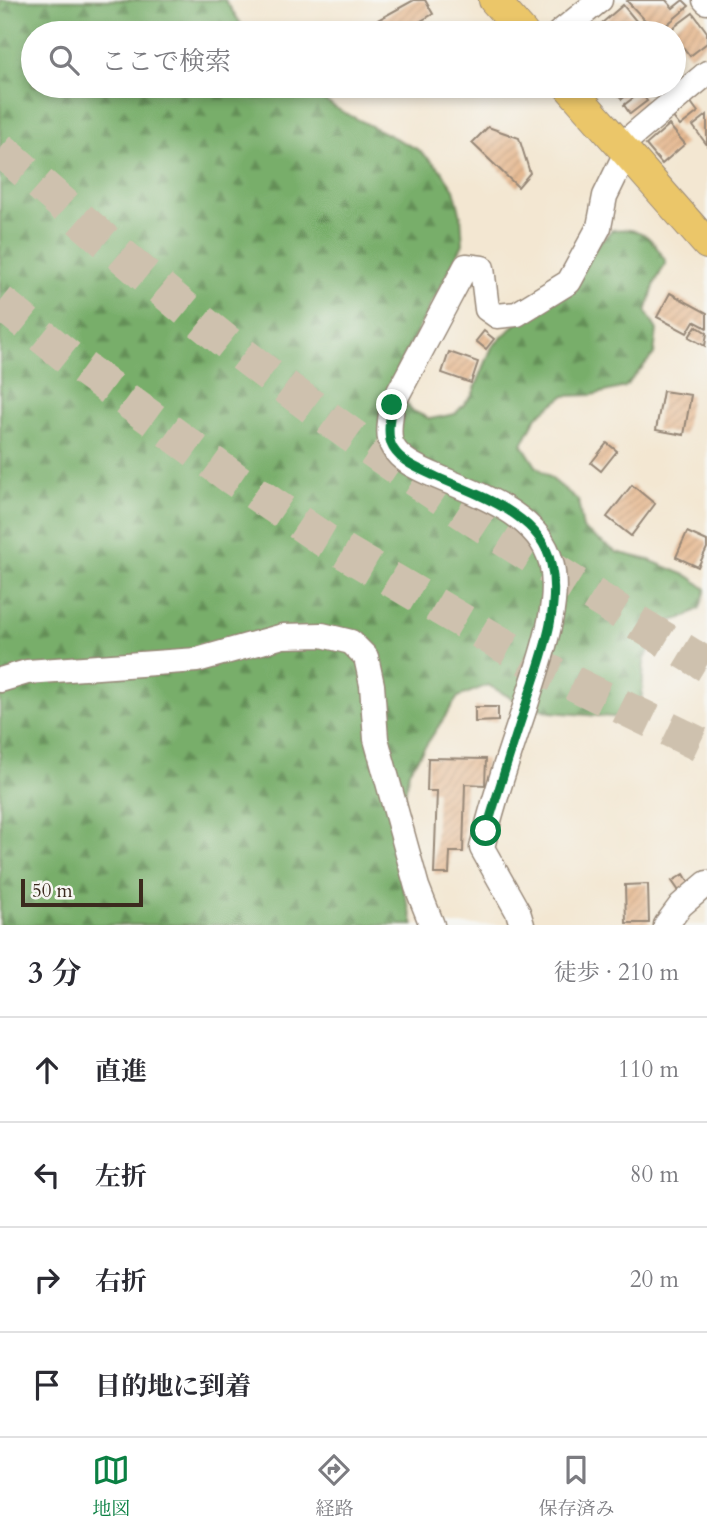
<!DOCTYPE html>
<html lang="ja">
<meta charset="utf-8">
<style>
body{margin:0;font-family:Cardo,"Noto Serif JP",serif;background:#f7f7f7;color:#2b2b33}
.scale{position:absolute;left:21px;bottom:18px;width:122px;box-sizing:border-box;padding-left:7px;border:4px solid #3b2a1e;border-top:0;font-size:19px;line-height:24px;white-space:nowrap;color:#3b2a1e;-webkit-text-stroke:5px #f6f6f2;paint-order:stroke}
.stop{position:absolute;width:21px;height:21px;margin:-16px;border:5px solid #0b8043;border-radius:50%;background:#fff}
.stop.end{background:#0b8043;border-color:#fff;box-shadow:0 2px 7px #0008}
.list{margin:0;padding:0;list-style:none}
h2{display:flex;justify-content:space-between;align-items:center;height:91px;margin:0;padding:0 28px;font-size:30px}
h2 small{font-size:23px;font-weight:400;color:#7c7c81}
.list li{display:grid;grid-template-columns:46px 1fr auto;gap:21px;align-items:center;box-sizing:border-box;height:105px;padding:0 28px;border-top:2px solid #e1e1e2}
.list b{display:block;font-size:26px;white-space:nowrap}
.list em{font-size:23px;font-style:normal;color:#7c7c81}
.icon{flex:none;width:38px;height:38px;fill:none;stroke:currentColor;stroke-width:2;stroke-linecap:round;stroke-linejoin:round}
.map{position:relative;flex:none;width:707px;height:925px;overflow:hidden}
.search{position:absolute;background:#fff;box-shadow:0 4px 10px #0003;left:21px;right:21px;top:21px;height:77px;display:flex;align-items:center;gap:18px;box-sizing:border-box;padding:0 24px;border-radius:38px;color:#7c7c81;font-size:26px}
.sheet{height:511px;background:#fff}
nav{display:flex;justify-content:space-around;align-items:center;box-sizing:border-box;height:98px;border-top:2px solid #e1e1e2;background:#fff;font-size:19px;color:#7c7c81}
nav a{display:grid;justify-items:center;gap:4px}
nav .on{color:#0b8043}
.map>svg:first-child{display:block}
.forest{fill:url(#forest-firs);stroke:#5a6c44;stroke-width:2}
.building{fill:url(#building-hatch)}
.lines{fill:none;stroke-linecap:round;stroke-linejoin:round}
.highway-tunnel{stroke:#cec1ae;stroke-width:35;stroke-dasharray:35 18;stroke-linecap:butt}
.minor-casing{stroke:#978878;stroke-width:27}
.major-casing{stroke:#978878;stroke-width:32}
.minor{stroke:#fff;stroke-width:24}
.major{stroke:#ebc669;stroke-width:30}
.route{stroke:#0b8043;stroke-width:9}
</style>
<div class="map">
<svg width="707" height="925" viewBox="0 0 707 925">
<defs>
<pattern id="forest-firs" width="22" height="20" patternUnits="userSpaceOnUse" patternTransform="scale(1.75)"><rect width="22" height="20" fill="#78ae6b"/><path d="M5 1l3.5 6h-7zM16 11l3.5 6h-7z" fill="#648e57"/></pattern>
<pattern id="building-hatch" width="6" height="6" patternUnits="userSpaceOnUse" patternTransform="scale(1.75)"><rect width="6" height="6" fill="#e6ba93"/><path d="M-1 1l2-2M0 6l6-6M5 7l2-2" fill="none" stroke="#c6a07e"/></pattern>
</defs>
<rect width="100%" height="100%" fill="#f6f6f2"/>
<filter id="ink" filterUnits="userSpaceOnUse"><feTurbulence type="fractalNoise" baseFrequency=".0143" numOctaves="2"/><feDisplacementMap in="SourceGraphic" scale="14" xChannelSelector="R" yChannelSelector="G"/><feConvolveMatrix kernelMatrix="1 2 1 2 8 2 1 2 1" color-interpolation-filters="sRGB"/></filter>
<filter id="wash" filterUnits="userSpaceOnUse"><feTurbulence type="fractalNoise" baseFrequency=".00686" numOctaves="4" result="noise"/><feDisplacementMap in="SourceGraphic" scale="28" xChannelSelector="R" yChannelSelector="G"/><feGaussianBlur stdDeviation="1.57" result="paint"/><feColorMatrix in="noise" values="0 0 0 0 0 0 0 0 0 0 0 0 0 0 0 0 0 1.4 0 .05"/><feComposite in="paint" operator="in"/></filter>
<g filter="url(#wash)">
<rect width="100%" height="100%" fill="#f3e7d2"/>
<path class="forest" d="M 0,0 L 225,0 L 247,33 L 33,33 L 33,86 L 301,86 L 341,111 L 419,150 L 440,169 L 454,189 L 461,216 L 463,244 L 398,367 L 394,386 L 411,410 L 430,419 L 455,414 L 472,396 L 492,347 L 612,230 C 643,227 651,236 666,262 L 655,283 L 646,312 L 657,330 L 654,354 L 625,387 L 592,395 L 564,396 L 537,416 L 522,444 L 536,466 L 578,500 L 583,529 L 616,552 L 649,560 L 690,577 L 706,589 L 700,608 L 685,617 L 662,624 L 644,661 L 642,696 L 623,718 L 550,712 L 513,699 L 488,685 L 458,697 L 409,771 L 394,857 L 414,925 L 0,925 Z"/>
<g id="blocks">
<path class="building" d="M 414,0 L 425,0 L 433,14 L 414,25 L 418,33 L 383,33 L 376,21 Z
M 629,0 L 666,0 L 673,8 L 683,0 L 689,6 L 657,33 L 627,1 Z
M 623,5 L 646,33 L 599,33 L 595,29 Z
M 693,13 L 707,32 L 707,43 L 690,56 L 670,30 Z
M 611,86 L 631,86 L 634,89 L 622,99 Z
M 641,92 L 647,101 L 630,114 L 624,105 Z
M 690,101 L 698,112 L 680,126 L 672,116 Z
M 707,115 L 707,145 L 693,126 Z
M 669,125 L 685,144 L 662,164 L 646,145 Z
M 488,127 L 519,138 L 530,173 L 518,187 L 472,143 Z
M 670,293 L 707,313 L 707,328 L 694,321 L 687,333 L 657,317 Z
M 696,326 L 707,333 L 705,346 L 689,337 Z
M 484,331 L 494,339 L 486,349 L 476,341 Z
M 449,352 L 478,362 L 471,383 L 442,373 Z
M 663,391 L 691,395 L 684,435 L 656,430 Z
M 607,443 L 617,451 L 601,471 L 591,463 Z
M 632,485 L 655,504 L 631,536 L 607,517 Z
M 687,532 L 707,541 L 707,548 L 698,567 L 676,557 Z
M 475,707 L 498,707 L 498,721 L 475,722 Z
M 428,758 L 486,759 L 485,785 L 465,784 L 463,852 L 450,852 L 449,874 L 434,874 L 437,791 L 427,791 Z
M 684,874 L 692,888 L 681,894 L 672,881 Z
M 648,884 L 649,923 L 626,923 L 625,885 Z"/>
</g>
</g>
<g filter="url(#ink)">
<use href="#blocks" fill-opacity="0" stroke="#978878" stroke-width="2"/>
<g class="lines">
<path class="highway-tunnel" d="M 0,149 C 94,231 187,315 288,389 C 422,489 564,579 707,665
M 0,302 L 73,361 L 233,478 L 326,541 L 544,669 L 707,748"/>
<g class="minor-casing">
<path id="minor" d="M 705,0 L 707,2
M 559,33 L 600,0
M 620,146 L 707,73
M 0,680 L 27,672 L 197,660 L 283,636 L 322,635 L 351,642 L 366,657 L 372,685 L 376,739 L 417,887 L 432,925
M 522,925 L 518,912 L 482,848 C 493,799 511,750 527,701 C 539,661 562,604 551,562 C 538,512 473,493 431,474 C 418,468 401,461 393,447 C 386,436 391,418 392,405 L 466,266 L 482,268 L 487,309 L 497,316 L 517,314 L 569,282 L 599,227 L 605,196 L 626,153
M 666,925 L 681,905 L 707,883"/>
</g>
<g class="major-casing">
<path id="major" d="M 494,0 L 523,33
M 568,86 L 707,244"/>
</g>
<use href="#minor" class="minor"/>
<use href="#major" class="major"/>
</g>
</g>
<g class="lines" filter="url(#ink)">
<path class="route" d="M 392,405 C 390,418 386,436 393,448 C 402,463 421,470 437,477 C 477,495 541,514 551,564 C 562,613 537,667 523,714 C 510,753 498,792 486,831"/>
</g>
</svg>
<div class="scale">50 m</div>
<div class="stop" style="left:486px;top:831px"></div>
<div class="stop end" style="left:392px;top:405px"></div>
<div class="search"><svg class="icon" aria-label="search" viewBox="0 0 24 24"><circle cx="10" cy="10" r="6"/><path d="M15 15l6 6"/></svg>ここで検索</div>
</div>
<section class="sheet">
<h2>3 分<small>徒歩 · 210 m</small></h2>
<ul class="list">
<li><svg class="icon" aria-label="ahead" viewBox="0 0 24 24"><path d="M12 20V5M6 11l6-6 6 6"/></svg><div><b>直進</b></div><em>110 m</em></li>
<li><svg class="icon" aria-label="left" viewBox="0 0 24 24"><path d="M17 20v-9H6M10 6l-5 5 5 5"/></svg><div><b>左折</b></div><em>80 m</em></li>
<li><svg class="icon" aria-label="right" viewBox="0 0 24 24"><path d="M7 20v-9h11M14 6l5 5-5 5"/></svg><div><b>右折</b></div><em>20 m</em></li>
<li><svg class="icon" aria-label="arrive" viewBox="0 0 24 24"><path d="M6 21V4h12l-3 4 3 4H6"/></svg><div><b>目的地に到着</b></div></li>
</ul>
</section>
<nav>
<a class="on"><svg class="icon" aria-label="map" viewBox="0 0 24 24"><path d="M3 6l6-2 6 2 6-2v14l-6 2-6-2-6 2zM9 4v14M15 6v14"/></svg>地図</a>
<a><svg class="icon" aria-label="directions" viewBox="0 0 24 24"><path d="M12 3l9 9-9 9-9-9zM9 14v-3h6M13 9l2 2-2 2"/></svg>経路</a>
<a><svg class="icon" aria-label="saved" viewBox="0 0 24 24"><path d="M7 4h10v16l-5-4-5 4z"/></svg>保存済み</a>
</nav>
